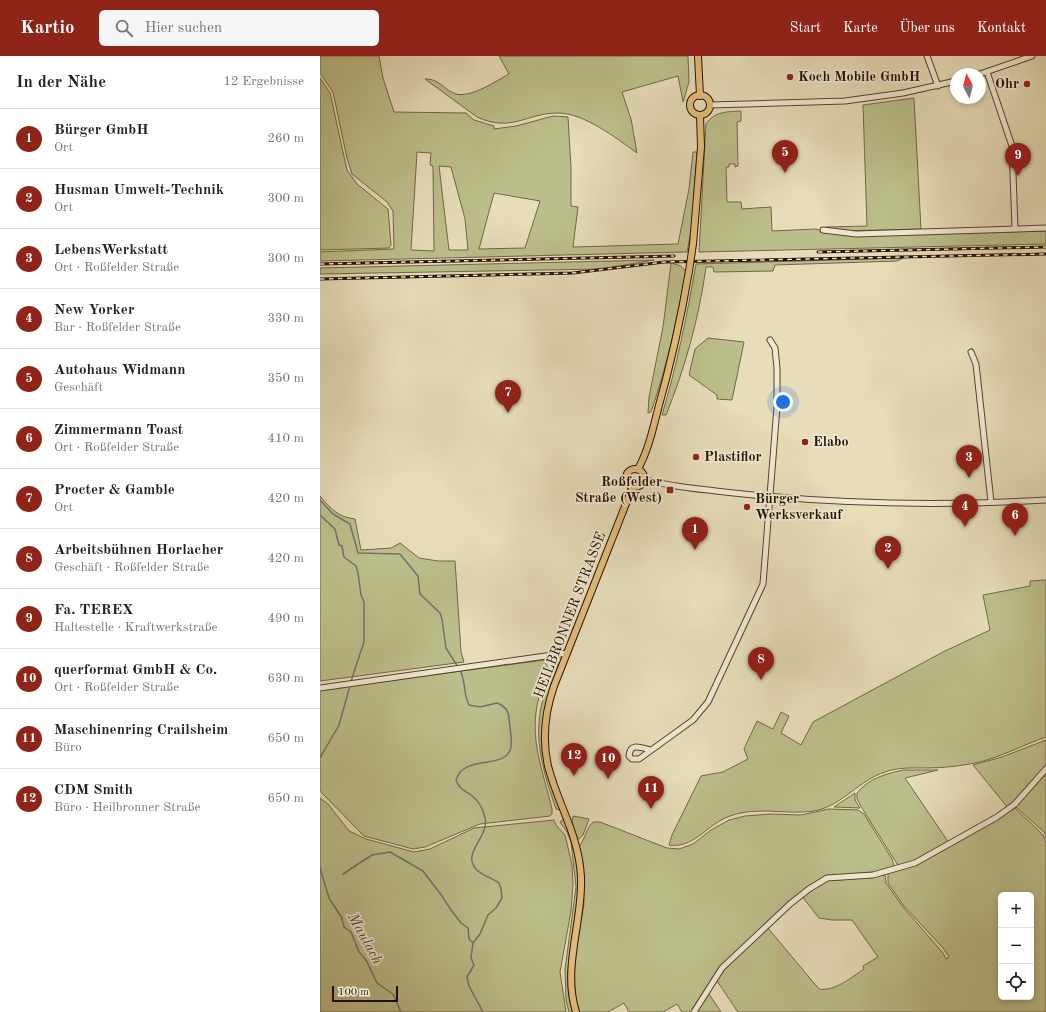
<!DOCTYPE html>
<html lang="de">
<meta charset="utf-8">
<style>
body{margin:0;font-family:"Old Standard TT",serif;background:#f6f6f6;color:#222}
.controls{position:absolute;right:12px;bottom:12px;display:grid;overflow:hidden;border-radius:6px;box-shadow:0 2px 6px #0003}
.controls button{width:36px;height:36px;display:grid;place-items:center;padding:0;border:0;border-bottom:1px solid #e0e0e0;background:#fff;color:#222;font:20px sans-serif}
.compass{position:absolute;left:630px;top:12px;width:36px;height:36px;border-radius:50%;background:#fff;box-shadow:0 2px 6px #0003;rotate:353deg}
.scale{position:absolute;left:12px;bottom:10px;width:66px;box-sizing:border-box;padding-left:4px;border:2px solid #270f00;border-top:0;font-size:11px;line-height:14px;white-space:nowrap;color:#270f00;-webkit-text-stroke:3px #efe9d2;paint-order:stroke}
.you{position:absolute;left:463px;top:346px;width:14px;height:14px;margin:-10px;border:3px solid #fff;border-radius:50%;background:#1a73e8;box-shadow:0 0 0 6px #1a73e833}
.badge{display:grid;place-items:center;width:26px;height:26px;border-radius:50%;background:#8f2418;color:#fff;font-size:13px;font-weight:700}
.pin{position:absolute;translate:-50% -33px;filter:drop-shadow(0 1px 2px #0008)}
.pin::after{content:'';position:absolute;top:21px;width:14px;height:12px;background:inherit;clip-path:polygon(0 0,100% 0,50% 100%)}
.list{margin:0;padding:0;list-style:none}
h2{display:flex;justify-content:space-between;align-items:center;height:52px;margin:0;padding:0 16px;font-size:17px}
h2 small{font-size:13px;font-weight:400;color:#767676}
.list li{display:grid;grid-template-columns:26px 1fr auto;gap:12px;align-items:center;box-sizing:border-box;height:60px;padding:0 16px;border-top:1px solid #e0e0e0}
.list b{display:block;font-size:15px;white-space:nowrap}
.list p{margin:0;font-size:13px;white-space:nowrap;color:#767676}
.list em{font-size:13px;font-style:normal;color:#767676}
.icon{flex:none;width:22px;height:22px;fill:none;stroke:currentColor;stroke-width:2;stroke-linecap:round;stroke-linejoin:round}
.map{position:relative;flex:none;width:726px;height:956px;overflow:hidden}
header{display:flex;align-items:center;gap:24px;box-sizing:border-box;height:56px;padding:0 20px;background:#8f2418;color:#fff}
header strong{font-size:19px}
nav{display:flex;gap:22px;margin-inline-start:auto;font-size:14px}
.search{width:280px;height:36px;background:#f6f6f6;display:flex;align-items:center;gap:10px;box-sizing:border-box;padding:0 14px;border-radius:6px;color:#767676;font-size:15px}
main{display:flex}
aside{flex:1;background:#fff}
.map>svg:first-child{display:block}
.green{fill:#bcbf8b;stroke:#726746;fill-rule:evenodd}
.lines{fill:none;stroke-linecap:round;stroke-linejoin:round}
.stream{stroke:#6e7470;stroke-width:1.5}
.minor-casing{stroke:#57422e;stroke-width:7}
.major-casing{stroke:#270f00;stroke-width:8}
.minor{stroke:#efe9d2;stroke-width:5}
.major{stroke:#e4be7c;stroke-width:6}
.rail-casing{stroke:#270f00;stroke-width:3}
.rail{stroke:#efe9d2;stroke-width:1.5;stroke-dasharray:4.5;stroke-linecap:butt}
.major-bridge-casing{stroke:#270f00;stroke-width:8;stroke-linecap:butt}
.major-bridge{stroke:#e4be7c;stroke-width:6}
.poi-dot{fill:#8f2418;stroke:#efe9d2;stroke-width:1.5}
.labels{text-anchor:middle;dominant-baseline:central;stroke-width:3.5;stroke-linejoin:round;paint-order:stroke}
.poi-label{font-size:14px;font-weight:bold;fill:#270f00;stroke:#efe9d2;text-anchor:start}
.street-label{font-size:14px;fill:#270f00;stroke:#efe9d2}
.water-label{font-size:15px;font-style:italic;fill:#504a41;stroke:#efe9d2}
</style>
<header>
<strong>Kartio</strong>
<div class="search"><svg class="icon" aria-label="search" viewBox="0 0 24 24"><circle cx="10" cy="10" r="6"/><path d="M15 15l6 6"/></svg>Hier suchen</div>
<nav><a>Start</a><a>Karte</a><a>Über uns</a><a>Kontakt</a></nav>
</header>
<main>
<aside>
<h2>In der Nähe<small>12 Ergebnisse</small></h2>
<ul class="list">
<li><span class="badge">1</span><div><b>Bürger GmbH</b><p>Ort</p></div><em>260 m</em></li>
<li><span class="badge">2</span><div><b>Husman Umwelt-Technik</b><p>Ort</p></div><em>300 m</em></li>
<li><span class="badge">3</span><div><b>LebensWerkstatt</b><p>Ort · Roßfelder Straße</p></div><em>300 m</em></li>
<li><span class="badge">4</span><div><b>New Yorker</b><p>Bar · Roßfelder Straße</p></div><em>330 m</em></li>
<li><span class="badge">5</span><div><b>Autohaus Widmann</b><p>Geschäft</p></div><em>350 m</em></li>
<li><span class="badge">6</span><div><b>Zimmermann Toast</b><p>Ort · Roßfelder Straße</p></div><em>410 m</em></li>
<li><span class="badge">7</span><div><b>Procter &amp; Gamble</b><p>Ort</p></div><em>420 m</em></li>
<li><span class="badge">8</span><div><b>Arbeitsbühnen Horlacher</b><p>Geschäft · Roßfelder Straße</p></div><em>420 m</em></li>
<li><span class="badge">9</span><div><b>Fa. TEREX</b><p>Haltestelle · Kraftwerkstraße</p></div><em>490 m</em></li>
<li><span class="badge">10</span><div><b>querformat GmbH &amp; Co.</b><p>Ort · Roßfelder Straße</p></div><em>630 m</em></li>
<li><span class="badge">11</span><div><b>Maschinenring Crailsheim</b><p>Büro</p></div><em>650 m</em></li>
<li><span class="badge">12</span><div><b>CDM Smith</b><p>Büro · Heilbronner Straße</p></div><em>650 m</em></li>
</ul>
</aside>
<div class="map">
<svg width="726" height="956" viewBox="0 0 726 956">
<rect width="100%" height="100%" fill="#e7ddb9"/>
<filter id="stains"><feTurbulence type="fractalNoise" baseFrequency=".005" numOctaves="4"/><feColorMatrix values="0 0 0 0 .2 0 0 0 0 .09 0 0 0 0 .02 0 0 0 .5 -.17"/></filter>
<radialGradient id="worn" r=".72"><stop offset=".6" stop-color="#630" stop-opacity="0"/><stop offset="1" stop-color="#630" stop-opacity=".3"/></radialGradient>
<path class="green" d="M 0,0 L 59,0 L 63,22 L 74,56 L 146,57 L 154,64 L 174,70 L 174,73 L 196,70 L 233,60 L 248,61 L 251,112 L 251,150 L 258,151 L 253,191 L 358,188 L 369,133 L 373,96 L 377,96 L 372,170 L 367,196 L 0,205 L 0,196 L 74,193 L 73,155 L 67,146 L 32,118 L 27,102 L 13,36 L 0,17 ZM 97,96 L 111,97 L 110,109 L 113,110 L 114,195 L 91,194 ZM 119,110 L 131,111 L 145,163 L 148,194 L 129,194 ZM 174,137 L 220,145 L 205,192 L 159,193 Z
M 179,0 L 368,0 L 369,26 L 363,46 L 358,20 L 302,36 L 311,63 L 317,97 C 296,82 264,57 238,57 C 206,57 192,77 157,61 L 105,23 C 119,22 125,35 136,38 C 151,42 176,25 189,18 Z
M 0,22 L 10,37 L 27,114 L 37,128 L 68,153 L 71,189 L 69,192 L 0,194 Z
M 594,42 L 601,173 L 519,175 L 506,171 L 547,170 L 543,49 Z
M 421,55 L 421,65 L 417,66 L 418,110 L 415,111 L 415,108 L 409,108 L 409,111 L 406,111 L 407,146 L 421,146 L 422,153 L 451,151 L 452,175 L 496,173 L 508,177 L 587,178 L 726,175 L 726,188 L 379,196 L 386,68 C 395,55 406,56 421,55 Z
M 583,202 L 577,205 L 455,209 L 453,215 L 394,216 L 393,211 L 386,211 C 379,262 365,312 346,359 L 342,359 C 357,309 367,259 376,208 Z
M 334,204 L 281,213 L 0,218 L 0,212 Z
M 351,207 L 361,210 L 366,216 C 357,264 347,310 331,356 L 328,357 L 329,341 L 343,271 Z
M 388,282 L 424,286 L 412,344 L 397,343 L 397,339 L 369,319 L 375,293 Z
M 0,440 C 11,453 18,461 35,463 L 41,494 L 71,492 L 80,487 L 99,502 L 118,505 L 135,505 L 141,596 L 144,606 L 0,625 Z
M 726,524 L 726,681 C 703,689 679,702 655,707 C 640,710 622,712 607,712 C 592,712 579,711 565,716 C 539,724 522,750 494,755 C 466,759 437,750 410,760 C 387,768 374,793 349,789 L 352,779 L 381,720 L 403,716 L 428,703 L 424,693 L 437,665 L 453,673 L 461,656 L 469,660 L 461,677 L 481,689 L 493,666 L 623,596 L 670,574 L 663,539 L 710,530 L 710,525 Z
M 232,602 L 238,606 L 238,609 L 223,662 L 222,684 L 241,754 L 236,753 C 224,718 213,684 222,647 C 225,637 229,627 231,617 C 233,612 230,607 232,602 Z
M 224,604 L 229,614 C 227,624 222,632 219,641 C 208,682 223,714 232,753 L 232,758 L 230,760 L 160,768 L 105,791 L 93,793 L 44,780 L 0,735 L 0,634 Z
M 726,684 L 726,712 L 688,752 L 653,709 L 682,701 Z
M 583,714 L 618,714 L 585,722 L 629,787 L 596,805 L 579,811 L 542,752 L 537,743 L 537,737 C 549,722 566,718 583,714 Z
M 726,715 L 726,782 L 725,777 L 694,749 Z
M 535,737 L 535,744 L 540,752 L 514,751 Z
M 0,742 L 8,748 L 29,775 L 46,783 L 94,796 L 110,793 L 154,772 L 234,764 L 236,769 L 245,779 L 252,809 L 253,829 L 251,855 L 240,916 L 246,956 L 0,956 Z
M 693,750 L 723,779 L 726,787 L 726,956 L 418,956 L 395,922 L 447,871 L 499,933 C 514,936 532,921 544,913 L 543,910 L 558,901 L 532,864 L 512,864 L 499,862 L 481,839 L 511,822 L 565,819 L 566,827 L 583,851 L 623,897 L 626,903 L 629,901 L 623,892 L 584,850 L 568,827 L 568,817 L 578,814 L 690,753 L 693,754 ZM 681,839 L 711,839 L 711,941 L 681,941 Z
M 509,753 L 538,754 L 544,758 L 572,803 L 574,810 L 572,813 L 543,818 L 507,820 L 435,879 L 397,915 L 373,956 L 362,956 L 357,948 L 343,956 L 309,956 L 304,947 L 288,956 L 258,956 L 254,936 L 254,905 L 264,848 L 263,808 L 259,791 C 265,783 266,773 273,766 L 280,766 L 347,792 L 359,793 L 373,788 L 391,774 L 409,764 L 425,760 L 452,758 L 481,759 Z
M 253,760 L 269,763 L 263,779 L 259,783 L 257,783 L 252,765 Z
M 244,763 C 256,790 261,819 258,850 C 255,885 240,921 253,956 L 249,956 L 246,944 L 245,913 L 256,831 L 251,786 L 247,776 L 240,766 Z
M 387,935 L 401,956 L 377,956 Z"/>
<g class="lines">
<path class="stream" d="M 0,444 L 13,458 L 30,468 L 38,497 L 80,498 L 98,520 L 100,538 L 120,557 L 122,563 L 126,592 L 138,611
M 0,459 L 15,473 L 19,489 L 22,490 L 24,501 L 36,510 L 38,517 L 41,539 L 44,546 L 44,586 L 33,619 L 19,669 L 0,702
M 140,614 C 146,625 143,638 149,649 L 160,651 L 177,647 C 185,650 189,655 189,663 C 190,672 192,683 191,691 C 187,715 144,697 136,724 C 139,733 144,734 151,739 C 158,744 163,753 165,762 C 170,781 139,798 158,815 C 164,820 172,822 179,827 L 181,833 L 182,842 L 176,852 L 168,859 L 160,878 L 153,887 L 151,902 L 154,909 L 147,921 L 149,930 L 163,956
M 0,812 L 9,842 L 22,862 L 24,871 L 31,876 L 39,896 L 46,904 L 57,927 L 73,938 L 81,956
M 23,818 L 52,799 L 70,796 L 103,815 L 122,840 L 131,854 L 141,867 L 148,872 L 149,883 L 153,887"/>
<g class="minor-casing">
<path id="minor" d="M 607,0 L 618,30
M 667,16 L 692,90 L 695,173
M 660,18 L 712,0
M 390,49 L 525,45 L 583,37 L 636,25
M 503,174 L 536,178 L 726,172
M 651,296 L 656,308 L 671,446
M 324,423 C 355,432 390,434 423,438 C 523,448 625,450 726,444
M 0,632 L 247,597
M 330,694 C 320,691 310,687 309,700 L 312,703 L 319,703 L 373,664 L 388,646 L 443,528 L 457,351 L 457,312 L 455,292 L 450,284
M 374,956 L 402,912 L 470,848 L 489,833 L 507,822 L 553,819 L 595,807 L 677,761 L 695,748 L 726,713"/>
</g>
<g class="major-casing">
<path id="major" d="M 378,0 L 380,40
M370 49a10 10 0 1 1 20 0a10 10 0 1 1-20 0Z
M 373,188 L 381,91 L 380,59
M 318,413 C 328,395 333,373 338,353 C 351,307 361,262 369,215
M306 422a9 9 0 1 1 18 0a9 9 0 1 1-18 0Z
M 256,956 C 242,911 263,866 261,821 C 259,779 238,749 228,710 C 222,683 225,656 234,630 L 313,430"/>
</g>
<use href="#minor" class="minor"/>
<use href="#major" class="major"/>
<g class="rail-casing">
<path id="rail" d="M 498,196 L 726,191
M 0,208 L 354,200
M 0,223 L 253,217 L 344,206 L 726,198"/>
</g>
<use href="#rail" class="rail"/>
<g class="major-bridge-casing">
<path id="major-bridge" d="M 369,215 L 373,188"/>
</g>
<use href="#major-bridge" class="major-bridge"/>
</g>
<g class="poi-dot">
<circle cx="470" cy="21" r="4"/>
<circle cx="707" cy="28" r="4"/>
<circle cx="485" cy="386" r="4"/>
<circle cx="376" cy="401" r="4"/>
<rect x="346" y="430" width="8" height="8" rx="2"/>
<circle cx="427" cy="451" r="4"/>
</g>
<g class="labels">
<g class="poi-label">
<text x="478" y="21">Koch Mobile GmbH</text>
<text x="699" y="28" text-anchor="end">Ohr</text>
<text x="493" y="386">Elabo</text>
<text x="384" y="401">Plastiflor</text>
<text x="342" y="426" text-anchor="end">Roßfelder<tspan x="342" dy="16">Straße (West)</tspan></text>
<text x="435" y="443">Bürger<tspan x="435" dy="16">Werksverkauf</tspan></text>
</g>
<g class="street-label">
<text transform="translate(250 559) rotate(-69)">HEILBRONNER STRASSE</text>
</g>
<g class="water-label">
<text transform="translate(44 883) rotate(61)">Maulach</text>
</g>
</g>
<rect width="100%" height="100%" filter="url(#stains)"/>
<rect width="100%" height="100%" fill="url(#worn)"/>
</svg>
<div class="controls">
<button>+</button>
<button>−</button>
<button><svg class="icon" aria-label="locate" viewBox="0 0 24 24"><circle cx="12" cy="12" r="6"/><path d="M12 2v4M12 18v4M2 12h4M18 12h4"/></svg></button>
</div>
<svg class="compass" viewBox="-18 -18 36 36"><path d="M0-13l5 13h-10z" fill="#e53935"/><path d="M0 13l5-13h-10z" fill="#767676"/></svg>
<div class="scale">100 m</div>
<div class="you"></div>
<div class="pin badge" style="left:375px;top:494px">1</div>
<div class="pin badge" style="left:568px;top:513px">2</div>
<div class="pin badge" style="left:649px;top:422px">3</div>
<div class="pin badge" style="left:645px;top:471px">4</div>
<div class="pin badge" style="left:465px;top:117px">5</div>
<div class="pin badge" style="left:695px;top:480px">6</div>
<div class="pin badge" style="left:188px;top:357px">7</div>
<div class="pin badge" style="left:441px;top:624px">8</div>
<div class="pin badge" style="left:698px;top:120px">9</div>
<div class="pin badge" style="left:288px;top:723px">10</div>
<div class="pin badge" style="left:331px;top:753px">11</div>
<div class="pin badge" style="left:254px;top:720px">12</div>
</div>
</main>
